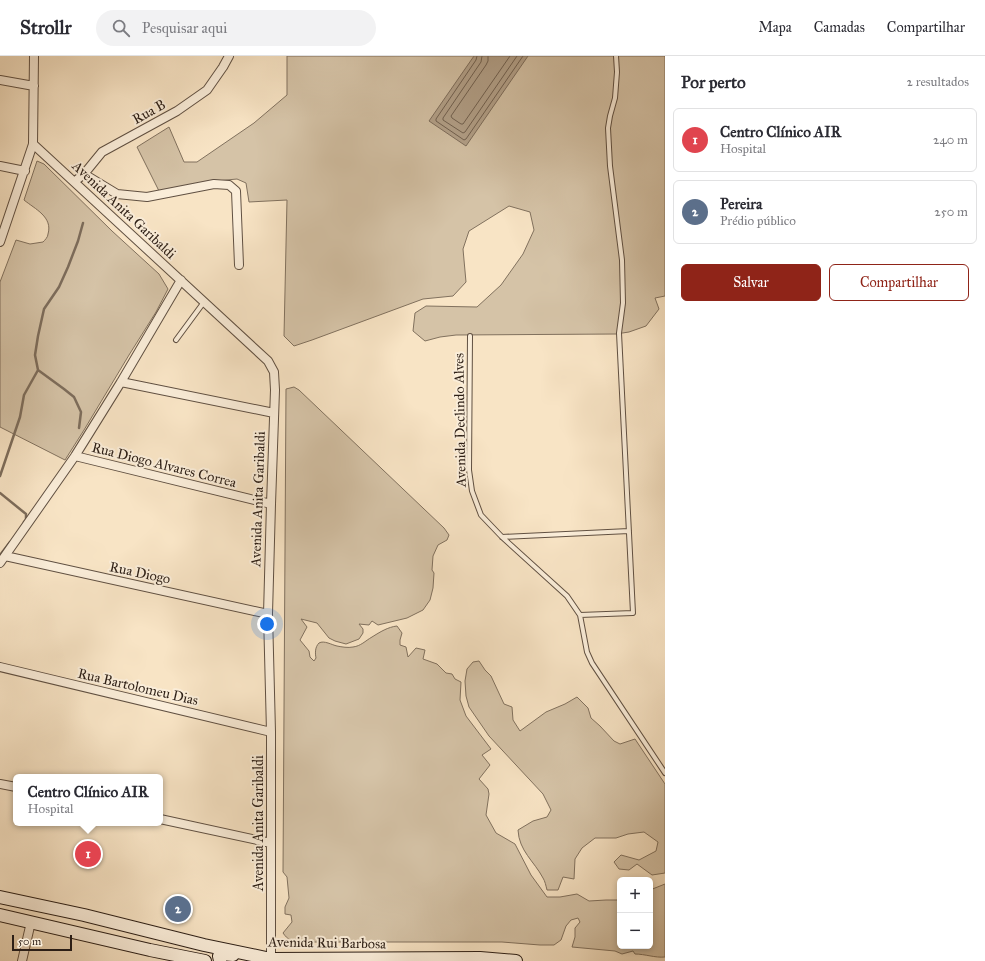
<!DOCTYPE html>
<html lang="pt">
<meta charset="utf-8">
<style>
body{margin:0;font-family:"IM FELL Great Primer",serif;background:#f2f2f3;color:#2b2b33}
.controls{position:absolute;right:12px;bottom:12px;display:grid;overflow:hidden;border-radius:6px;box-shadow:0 2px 6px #0003}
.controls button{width:36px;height:36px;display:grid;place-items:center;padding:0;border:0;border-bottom:1px solid #e1e1e2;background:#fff;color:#2b2b33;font:20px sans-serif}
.scale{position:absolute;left:12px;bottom:10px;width:60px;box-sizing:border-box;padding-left:4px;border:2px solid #2d1f16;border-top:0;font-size:11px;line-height:14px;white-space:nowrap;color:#2d1f16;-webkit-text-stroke:3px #faedd9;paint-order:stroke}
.you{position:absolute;left:267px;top:568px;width:14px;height:14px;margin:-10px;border:3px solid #fff;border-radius:50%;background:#1a73e8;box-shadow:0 0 0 6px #1a73e833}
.badge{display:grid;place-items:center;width:26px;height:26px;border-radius:50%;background:#8f2418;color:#fff;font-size:13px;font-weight:700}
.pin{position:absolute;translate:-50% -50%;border:2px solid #fff;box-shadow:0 1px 4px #0006}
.popup{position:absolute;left:13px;top:718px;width:150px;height:52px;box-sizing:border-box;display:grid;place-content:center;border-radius:6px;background:#fff;filter:drop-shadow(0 1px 3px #0005);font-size:13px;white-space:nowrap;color:#7c7c81}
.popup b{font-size:15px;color:#2b2b33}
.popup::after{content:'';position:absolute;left:50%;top:100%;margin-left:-8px;border:8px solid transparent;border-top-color:#fff}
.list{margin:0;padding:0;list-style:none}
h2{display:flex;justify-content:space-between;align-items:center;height:52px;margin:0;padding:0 16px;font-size:17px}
h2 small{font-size:13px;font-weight:400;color:#7c7c81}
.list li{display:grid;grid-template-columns:26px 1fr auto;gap:12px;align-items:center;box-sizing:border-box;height:64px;margin:0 8px 8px;padding:0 8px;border:1px solid #e1e1e2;border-radius:6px}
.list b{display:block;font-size:15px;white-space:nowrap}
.list p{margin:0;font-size:13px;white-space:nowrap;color:#7c7c81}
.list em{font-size:13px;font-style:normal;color:#7c7c81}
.actions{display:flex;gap:8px;padding:12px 16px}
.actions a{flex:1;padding:9px 0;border:1px solid #8f2418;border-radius:6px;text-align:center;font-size:14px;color:#8f2418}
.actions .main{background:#8f2418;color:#fff}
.icon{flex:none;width:22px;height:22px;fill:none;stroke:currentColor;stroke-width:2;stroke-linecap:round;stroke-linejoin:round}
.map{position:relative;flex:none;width:665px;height:905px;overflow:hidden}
header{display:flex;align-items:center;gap:24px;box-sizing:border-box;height:56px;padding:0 20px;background:#fff;border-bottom:1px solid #e1e1e2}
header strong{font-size:19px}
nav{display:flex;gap:22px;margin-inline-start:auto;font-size:14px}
.search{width:280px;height:36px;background:#f2f2f3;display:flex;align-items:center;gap:10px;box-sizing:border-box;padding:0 14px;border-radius:22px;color:#7c7c81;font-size:15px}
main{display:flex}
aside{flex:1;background:#fff}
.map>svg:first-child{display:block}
.green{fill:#d5c3a7;stroke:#81715e}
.water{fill:#b3a18a;stroke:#7d6d5c}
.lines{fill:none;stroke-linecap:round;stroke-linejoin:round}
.shore{stroke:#706050;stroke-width:1}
.stream{stroke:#7d6d5c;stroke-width:2.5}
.service-casing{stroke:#605042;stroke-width:6}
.minor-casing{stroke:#605042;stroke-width:10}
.secondary-casing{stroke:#2d1f16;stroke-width:14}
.service{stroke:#faedd9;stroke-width:4}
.minor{stroke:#faedd9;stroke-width:8}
.secondary{stroke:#faedd9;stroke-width:12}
.labels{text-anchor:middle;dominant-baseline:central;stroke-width:4;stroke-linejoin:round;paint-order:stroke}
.street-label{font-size:14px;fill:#2d1f16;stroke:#faedd9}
</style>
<header>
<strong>Strollr</strong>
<div class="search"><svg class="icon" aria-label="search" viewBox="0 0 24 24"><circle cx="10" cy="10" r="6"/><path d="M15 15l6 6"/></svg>Pesquisar aqui</div>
<nav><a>Mapa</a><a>Camadas</a><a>Compartilhar</a></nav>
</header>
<main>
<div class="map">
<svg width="665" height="905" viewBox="0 0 665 905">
<rect width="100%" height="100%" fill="#f8e4c5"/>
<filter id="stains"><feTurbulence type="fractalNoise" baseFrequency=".005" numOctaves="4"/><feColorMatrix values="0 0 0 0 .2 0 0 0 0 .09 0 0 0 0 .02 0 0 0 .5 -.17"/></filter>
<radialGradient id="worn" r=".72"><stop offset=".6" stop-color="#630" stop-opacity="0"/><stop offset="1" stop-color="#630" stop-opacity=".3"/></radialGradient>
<path class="green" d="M 287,0 L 665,0 L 665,240 L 655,242 L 659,253 L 646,270 L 629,276 L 616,278 L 456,279 L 440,281 L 425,285 L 413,275 L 415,257 L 426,250 L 477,251 L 501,229 L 523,198 L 534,174 L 530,156 L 509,150 L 469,175 L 463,193 L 466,226 L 453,240 L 423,243 L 312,284 L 294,290 L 284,280 L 287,144 L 249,146 L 246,127 L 237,123 L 216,125 L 159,135 L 137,91 L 169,71 L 184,106 L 197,106 L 254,67 L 287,39 Z
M 37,105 L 44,108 L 112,175 L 159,218 L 168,233 L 156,256 L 129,299 L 84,374 L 65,404 L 0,371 L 0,226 L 16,184 L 30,188 L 43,186 C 45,184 48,181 48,178 C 53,161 35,153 24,144 Z
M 294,331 L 299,334 L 444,472 L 449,479 L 447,484 L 438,489 L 433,500 L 432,514 L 434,517 L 433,532 L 430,544 L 423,554 L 407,562 L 378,569 L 372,565 L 369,569 L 359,568 L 363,573 L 363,577 L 359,583 L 346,588 L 335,585 L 329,582 L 317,567 L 301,563 L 307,571 L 300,584 L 309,595 L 310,601 L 314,605 L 316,602 C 315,597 315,591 319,587 C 324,584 332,589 337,590 C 342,591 348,592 353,591 C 361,590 365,585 372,581 C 380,576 388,571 397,570 L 402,577 L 400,584 L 400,589 L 406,591 L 408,601 L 416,592 L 425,594 L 423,603 L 437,608 L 446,617 L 452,618 L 455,623 L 461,626 L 460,644 L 466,660 L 491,693 L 482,699 L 490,709 L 479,723 L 488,733 L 489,738 L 486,759 L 496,777 L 515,788 L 531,819 L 547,841 L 560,841 L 577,838 L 589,845 L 606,844 L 620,844 L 620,890 L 650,890 L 650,834 L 665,828 L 665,901 C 655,902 645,898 635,898 L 633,895 L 622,898 L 615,895 L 572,891 L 575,881 L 575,872 L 580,866 L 578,862 L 571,864 L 566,870 L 561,884 L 554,889 L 540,889 L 502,886 L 299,886 C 291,885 288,884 283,877 L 292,866 L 291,859 L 285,858 L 285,851 L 289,842 L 287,821 L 283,816 L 286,333 Z
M 479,605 L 485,614 L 491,620 L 504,648 L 512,651 L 513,664 L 520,675 L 546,656 L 565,648 L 577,641 L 588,652 L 591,662 L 600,670 L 614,685 L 620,688 L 635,683 L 665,728 L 665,817 L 652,819 L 637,808 L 629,814 L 619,813 L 614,806 L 621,799 L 639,804 L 656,795 L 658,786 L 644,776 L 628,778 L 616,782 L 595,782 L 582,792 L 575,803 L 574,823 L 563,821 L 558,834 L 547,834 C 546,830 545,825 543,822 C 534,805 519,795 518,774 L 533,765 L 547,761 L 551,754 L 543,738 L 489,680 L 469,651 L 466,640 L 465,625 L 467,613 L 473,606 Z"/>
<path class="water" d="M 474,0 L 528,0 L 466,90 L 429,65 Z"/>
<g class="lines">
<path class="shore" d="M 477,0 L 476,4 L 436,63 L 436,65 L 464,84 L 466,83 L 523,0
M 482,0 L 481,6 L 443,62 L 443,64 L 463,77 L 465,76 L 517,0
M 488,0 L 488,5 L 486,9 L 451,60 L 452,62 L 461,68 L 463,68 L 510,0"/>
<path class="stream" d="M 38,314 L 64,333 L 74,341 L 81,356 L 79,372
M 0,420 L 20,361 L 24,339 L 38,314 L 35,299 L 38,280 L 44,253 L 59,231 L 68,211 L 78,185 L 83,167
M 0,437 L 26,458 L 26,464 L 24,466
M 0,499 L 10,486"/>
<g class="service-casing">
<path id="service" d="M 470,280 L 469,414 L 472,435 L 481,459 L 502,481 L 567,540 L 580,559 L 587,596 L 592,607 L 665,717
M 176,284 L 204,246
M 502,481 L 629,475
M 580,559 L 633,557 L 619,277 L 623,247 L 622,204 L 610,110 L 608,72 L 610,60 L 615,42 L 617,16 L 616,0"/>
</g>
<g class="minor-casing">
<path id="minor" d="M 0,24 L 34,30
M 33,88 L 268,305 L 274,316 L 275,334 L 271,448 L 268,558 L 271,676 L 271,903
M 0,110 L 25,115
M 84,118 L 117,138 L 147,141 L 214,128 L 229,129 L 236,135 L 239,209
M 74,126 L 84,118 L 102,96 L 177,55 L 207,34 L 223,11 L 229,0
M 0,186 L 33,88 L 34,0
M 121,326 L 274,357
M 75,400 L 271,448
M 5,500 L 268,558
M 0,507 L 75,400 L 121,326 L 181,224
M 0,611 L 271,676
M 0,728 L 16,731
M 160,763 L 271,787
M 22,905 L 31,866"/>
</g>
<g class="secondary-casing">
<path id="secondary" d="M 0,841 L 84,859 L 204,889 L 271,903 L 480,902 L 516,905
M 0,859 L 150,894 L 205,905
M 220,905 L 219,900 L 222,898 L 233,899"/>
</g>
<use href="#service" class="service"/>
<use href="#minor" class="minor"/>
<use href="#secondary" class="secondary"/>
</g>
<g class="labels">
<g class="street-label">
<text transform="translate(149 56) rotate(-29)">Rua B</text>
<text transform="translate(124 154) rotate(43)">Avenida Anita Garibaldi</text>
<text transform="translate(460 364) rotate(-91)">Avenida Declindo Alves</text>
<text transform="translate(164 409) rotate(14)">Rua Diogo Alvares Correa</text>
<text transform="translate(258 443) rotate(-88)">Avenida Anita Garibaldi</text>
<text transform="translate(140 517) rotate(12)">Rua Diogo</text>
<text transform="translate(138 631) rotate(13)">Rua Bartolomeu Dias</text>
<text transform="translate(258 767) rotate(-90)">Avenida Anita Garibaldi</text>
<text transform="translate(327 887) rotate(1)">Avenida Rui Barbosa</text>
</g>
</g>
<rect width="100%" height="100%" filter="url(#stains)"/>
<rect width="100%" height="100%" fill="url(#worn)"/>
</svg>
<div class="controls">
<button>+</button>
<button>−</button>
</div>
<div class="scale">50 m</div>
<div class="you"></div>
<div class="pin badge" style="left:88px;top:798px;background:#e0444e">1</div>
<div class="popup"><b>Centro Clínico AIR</b>Hospital</div>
<div class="pin badge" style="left:178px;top:853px;background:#5c6f8a">2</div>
</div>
<aside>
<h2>Por perto<small>2 resultados</small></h2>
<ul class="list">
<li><span class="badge" style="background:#e0444e">1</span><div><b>Centro Clínico AIR</b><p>Hospital</p></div><em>240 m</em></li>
<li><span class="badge" style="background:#5c6f8a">2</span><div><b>Pereira</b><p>Prédio público</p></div><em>250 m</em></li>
</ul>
<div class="actions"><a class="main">Salvar</a><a>Compartilhar</a></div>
</aside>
</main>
